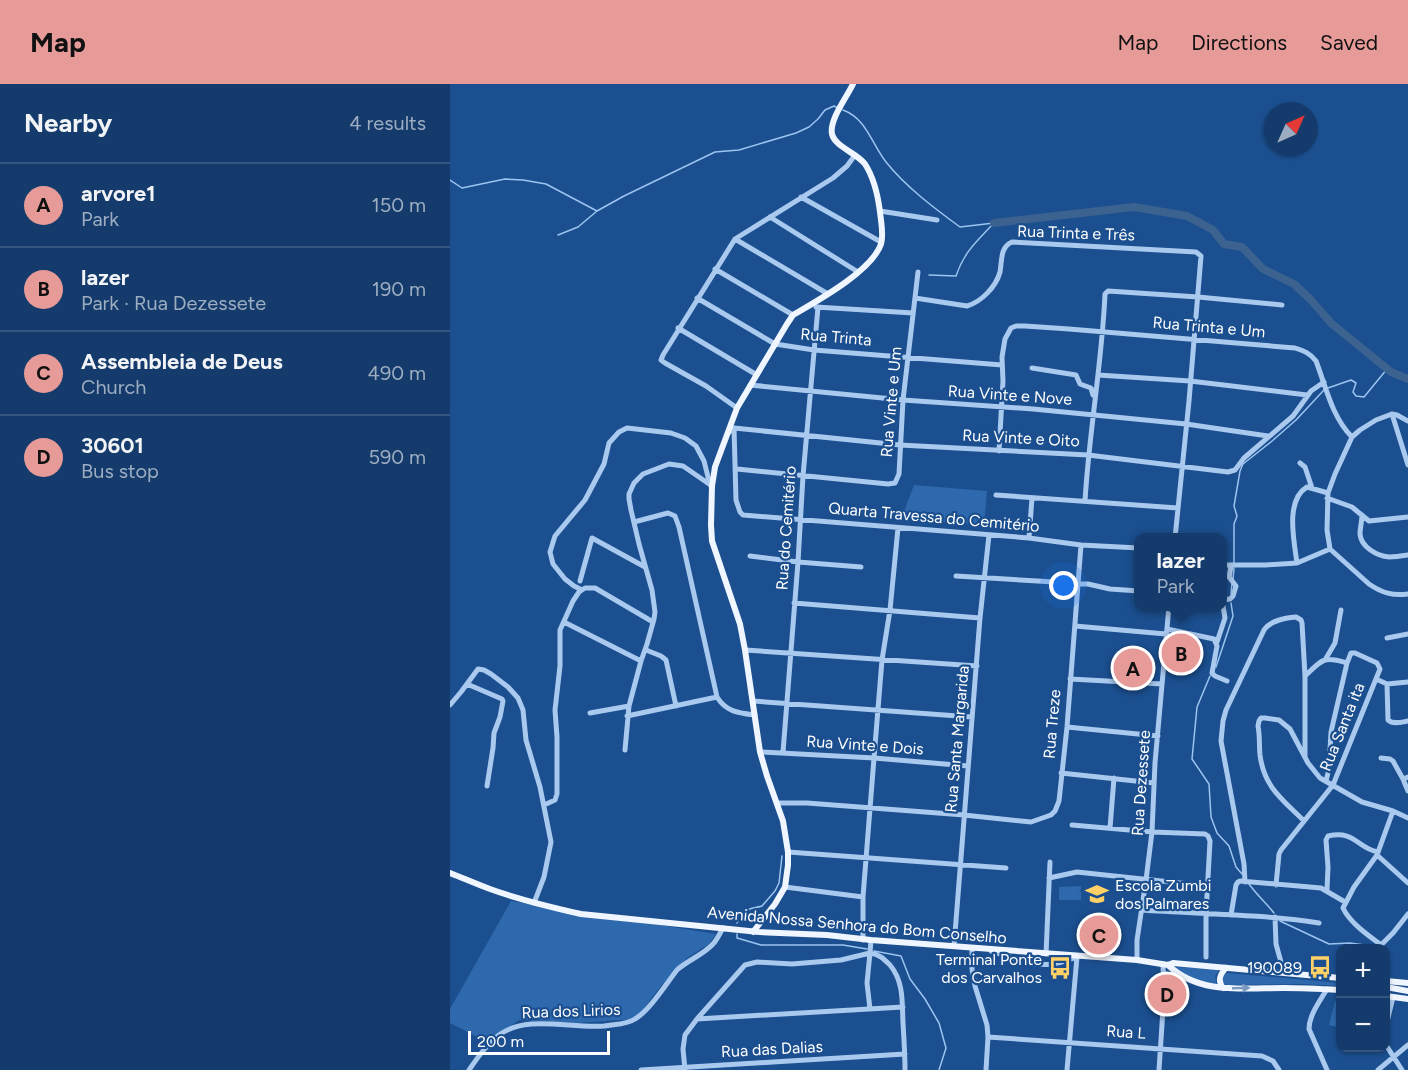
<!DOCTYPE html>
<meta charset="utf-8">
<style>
body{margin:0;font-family:Figtree,sans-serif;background:#1d4271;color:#f1f3f6}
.controls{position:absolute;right:18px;bottom:18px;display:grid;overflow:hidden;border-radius:12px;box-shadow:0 2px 4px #0004}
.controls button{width:54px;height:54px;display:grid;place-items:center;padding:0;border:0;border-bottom:2px solid #33557e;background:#143b6b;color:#f1f3f6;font:30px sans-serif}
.compass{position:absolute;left:814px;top:18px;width:54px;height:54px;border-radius:50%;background:#143b6b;box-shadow:0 2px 4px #0004;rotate:45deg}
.scale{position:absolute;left:18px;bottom:15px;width:142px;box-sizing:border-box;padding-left:6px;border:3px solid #fff;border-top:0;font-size:16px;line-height:21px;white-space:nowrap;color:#fff;-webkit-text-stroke:4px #1b4f8f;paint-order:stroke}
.you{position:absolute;left:614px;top:502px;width:21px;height:21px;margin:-15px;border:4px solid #fff;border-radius:50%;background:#1a73e8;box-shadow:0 0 0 9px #1a73e833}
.badge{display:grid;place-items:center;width:39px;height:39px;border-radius:50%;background:#e69b98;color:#111;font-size:20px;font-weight:700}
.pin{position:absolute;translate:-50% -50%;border:3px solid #fff;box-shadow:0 2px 6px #0006}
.popup{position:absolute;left:684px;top:449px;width:93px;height:78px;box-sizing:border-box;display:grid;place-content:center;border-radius:12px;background:#143b6b;filter:drop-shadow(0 2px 4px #0005);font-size:20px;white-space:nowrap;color:#9dadc1}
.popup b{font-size:22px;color:#f1f3f6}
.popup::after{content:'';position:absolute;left:50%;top:100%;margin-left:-12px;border:12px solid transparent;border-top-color:#143b6b}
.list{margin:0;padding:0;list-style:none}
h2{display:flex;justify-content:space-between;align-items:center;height:78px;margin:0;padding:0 24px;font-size:26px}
h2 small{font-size:20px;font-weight:400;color:#9dadc1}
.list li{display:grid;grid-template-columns:39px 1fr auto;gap:18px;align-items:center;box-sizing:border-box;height:84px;padding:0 24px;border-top:2px solid #33557e}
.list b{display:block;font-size:22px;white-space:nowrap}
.list p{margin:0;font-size:20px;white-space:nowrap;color:#9dadc1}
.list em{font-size:20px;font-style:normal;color:#9dadc1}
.map{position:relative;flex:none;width:958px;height:986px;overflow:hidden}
header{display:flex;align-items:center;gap:36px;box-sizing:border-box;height:84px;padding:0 30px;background:#e69b98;color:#111}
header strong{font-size:28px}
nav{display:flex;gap:33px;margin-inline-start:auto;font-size:21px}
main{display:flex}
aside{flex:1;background:#143b6b}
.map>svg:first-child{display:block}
.green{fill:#2e69ad}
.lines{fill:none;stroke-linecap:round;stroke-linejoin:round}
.stream{stroke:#9cc4f0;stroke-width:1.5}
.river{stroke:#3c6290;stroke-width:8}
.minor{stroke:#a9c9ee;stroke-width:5}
.major{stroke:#f0f6ff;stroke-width:6}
.oneway{fill:#7b9ac1}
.labels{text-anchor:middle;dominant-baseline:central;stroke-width:4.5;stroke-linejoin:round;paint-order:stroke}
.street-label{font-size:16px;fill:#fff;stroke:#1b4f8f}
.poi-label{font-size:16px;fill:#fff;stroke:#1b4f8f;text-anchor:end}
</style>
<header>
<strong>Map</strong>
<nav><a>Map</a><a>Directions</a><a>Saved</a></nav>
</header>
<main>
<aside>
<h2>Nearby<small>4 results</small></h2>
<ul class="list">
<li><span class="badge">A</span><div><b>arvore1</b><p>Park</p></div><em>150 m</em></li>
<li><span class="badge">B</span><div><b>lazer</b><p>Park · Rua Dezessete</p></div><em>190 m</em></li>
<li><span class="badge">C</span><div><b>Assembleia de Deus</b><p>Church</p></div><em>490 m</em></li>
<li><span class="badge">D</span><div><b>30601</b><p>Bus stop</p></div><em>590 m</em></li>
</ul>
</aside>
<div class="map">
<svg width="958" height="986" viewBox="0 0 958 986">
<rect width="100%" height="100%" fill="#1b4f8f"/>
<path class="green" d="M 464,401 L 537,407 L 534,441 L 451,435 Z
M 718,547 L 744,552 L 742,590 L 718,585 Z
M 631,802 L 631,816 L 609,816 L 609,803 Z
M 61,817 L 266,850 L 259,860 L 237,874 L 210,903 L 186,935 L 126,939 L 69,936 L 37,958 L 0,939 L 0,925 Z
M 722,883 L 770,885 L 765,892 L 767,902 L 744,895 Z
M 777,889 L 890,899 L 890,902 L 851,900 L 777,901 L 773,899 L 772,891 Z
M 885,917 L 890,919 L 890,944 L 879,941 Z"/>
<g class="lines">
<path class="stream" d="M 393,26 C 417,35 421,59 436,78 C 456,103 484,124 510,143 L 544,139
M 0,96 L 12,104 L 55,95 L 73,96 L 96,100 L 147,127
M 108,151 L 128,143 L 147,127 L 174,112 L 265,68 L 289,66 L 346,49 L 359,43 L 368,35 L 375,26 L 384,22 L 388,24
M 479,191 L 506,192 C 514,168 527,157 543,140
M 878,304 L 901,296 L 906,299 L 903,308 L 906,312 L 914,313 L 937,285
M 784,480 L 784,440 L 787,432 L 784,422 L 790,387 L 793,380 L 822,357 L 846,336 L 874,306
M 783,495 L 784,484
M 781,510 L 782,499
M 766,583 L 783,532 L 781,519
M 760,592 L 747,623 L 742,675 L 759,700 L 761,733 L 767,749 L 779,762 L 786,783 L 792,790
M 799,800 C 807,811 816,819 824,829
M 830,837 L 879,860 L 900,859 L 915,861
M 287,839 C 294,823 298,826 312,822 L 325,807 L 329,799 L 332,772
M 287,850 L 287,854 L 311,861 L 393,861 L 417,865
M 424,867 L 451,872 L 460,895 L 475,915 L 489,939 L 496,964 L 489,986"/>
<path class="river" d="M 544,139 L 684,123 L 737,132 L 763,146 L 774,160 L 792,163 L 813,185 L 844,200 L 861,216 L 881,239 L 941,288 L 958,295"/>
<path class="minor" d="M 351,113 L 431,158
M 430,127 L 487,136
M 320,133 L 408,188
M 285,155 L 378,210
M 265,185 L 343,231
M 247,214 L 325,260 L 364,266 L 552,281
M 465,214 L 517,222 C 531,218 546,203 550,188 C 552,177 550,163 562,158 L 746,168 L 751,172 L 739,317 L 725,454
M 366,223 L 463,229
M 228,244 L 307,291
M 582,284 L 626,291 L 630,300 L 641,304 L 643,311
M 648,291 L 740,297 L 857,311
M 300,301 L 453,316 L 583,325 L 736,340 L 818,352
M 287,324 L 256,302 L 215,279 L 211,276 L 213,271 L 285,155 L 383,94 L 397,82 L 405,71
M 942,330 L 958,381
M 958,337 L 947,331 L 942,330 L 926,336 L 910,346 L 902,353 L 885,390 L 878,409 L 877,446 L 880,465 L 919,500 C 932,509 943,512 958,510
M 284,344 L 286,416 L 290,428 L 293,431 L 579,454 L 631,461 L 689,464
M 278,349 L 284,344 L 450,361 L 638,371 L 778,388 L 785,386 L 794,374 L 843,332 L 861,307 L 874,298
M 549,367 L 553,297 L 552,273 L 555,255 L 561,244 L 566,242 L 575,242 L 619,245 L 845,264 C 854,267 860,269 866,277 C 876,303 882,333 902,353
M 850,379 L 855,383 L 862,404
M 287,385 L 438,400 L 445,399 L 449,390 L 453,316 L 468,188
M 546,411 L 728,424
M 877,414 L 902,423 L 919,437 L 958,433
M 635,417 C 639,348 652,279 655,210 L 658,207 L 748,213 L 832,221
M 912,431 C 912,437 910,444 910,450 C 911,463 927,472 939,473 C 945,473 952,472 958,471
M 184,438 L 218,429 L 225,432 L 229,443 L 267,613 C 276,628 289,629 305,631
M 579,454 L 582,414
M 300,472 L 348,478 L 411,483
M 847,479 C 844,457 835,416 857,403 L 878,409
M 773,481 L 816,481 L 847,479 L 880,465
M 506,492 L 638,500 L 660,505 L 689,507
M 130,497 L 142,454 L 195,483
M 132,506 L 124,502 L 115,495 L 103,480 L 100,468 L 105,452 L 135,416 L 154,380 L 159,359 L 169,348 L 177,344 L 221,349 L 235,354 L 246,362 L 254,377 L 260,401
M 773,516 L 780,515 L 783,512 L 786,502 L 779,493 L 781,482
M 344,519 L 530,534
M 114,538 L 191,577
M 625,542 L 716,550
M 717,545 L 764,555 L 767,562 L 762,589 L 765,592 L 777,597
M 937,554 L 958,550
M 767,558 L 775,534 L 773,522
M 196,566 L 211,572 L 216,576 L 226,622
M 295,566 L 527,582
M 875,576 L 885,559 L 891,526
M 855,592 C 873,575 873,572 897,579
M 620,595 L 712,600
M 926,595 L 937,600 L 958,598
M 17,600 L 52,615 L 53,617 L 50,633 L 44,649 L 43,664 L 37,702
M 937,600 L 938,636 C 943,641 952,638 958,637
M 303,617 L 522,633
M 0,621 L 11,608 L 28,585 L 34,586 L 41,590 L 58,603 L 68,614 L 73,626 L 76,656 L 90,703 L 101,758 L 94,793 L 84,819
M 140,629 L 179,622
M 177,632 L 267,613
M 617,643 L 708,652
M 175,666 L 179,622 L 191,577 L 197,560 L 204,535 L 205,528 L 202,506 L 189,460 L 181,426 L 179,415 L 179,410 L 184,399 L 193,390 L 219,380 L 233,382 L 262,402
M 310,668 L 424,674 L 518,682
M 333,668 L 348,478 L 353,392 L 368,223
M 931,674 L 940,675 L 943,677 L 953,695
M 611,689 L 704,699
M 958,693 L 953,695 L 958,707
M 327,719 L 357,719 L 514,731 L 581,738 L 601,731 L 605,727 L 609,717 L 617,643 L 631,461
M 94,721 L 105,716 L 107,710 L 107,653 L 105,626 L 110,582 L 110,546 L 123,517 L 129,508 L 135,504 L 145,504 L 203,538
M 854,737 C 832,715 814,703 810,671 C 809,661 810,652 808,642 L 809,637 L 811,634 L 815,634 L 829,636 L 840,645 L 858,679 L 870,694 L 912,718 L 943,727 L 958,734
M 622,741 L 702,748 L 755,750 L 758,752 L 760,757 L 756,830 L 756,873
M 660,744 L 664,694
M 338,768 L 556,784
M 927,771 L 958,799
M 599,794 L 627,788 L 758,802
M 795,798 L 794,780 L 771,657 L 773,637 L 776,626 L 814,546 C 821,536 835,534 846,533 L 851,536 L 852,539 L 855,592 L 855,672
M 826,801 L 829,770 L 831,766 L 883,701 L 930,585 L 927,579 L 905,569 L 901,569 L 897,579 L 881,648 L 879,685 L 876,697
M 335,803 L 413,813
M 877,806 L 878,783 L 876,756 L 878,752 C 906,746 906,764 928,768
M 691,826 C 751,830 810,830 869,839
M 781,831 L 786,801 L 788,798 L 790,797 L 871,804 L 895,818
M 825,833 L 826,860 L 834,889
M 413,856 L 413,813 L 424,674 L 432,576 L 440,526 L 448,444
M 931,861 L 943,849 L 958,830
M 504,862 L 530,534 L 539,451
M 522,864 L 522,885 L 525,902 L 537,941 L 538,953 L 536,986
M 931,864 L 931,861 C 918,851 900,839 893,824 L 904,803 L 927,771 L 943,727
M 541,867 C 560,873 582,883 603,880 C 611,879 619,875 627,873 L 617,986
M 596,870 L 600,778
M 687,876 L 687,856 L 696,796 L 702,748 L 705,679 L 719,522
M 877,905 C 870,917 859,931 859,945 L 877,986
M 420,925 L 417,899 L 420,869 C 429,870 434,875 440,881 C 454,898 452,918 453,939 C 454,955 455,970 455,986
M 247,935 L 453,923
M 936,942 L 943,913
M 538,953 L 812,972 L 823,977 L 829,986
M 936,961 L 952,986
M 19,986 C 28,973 37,960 49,951 C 77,930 121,945 154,942 C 164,940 176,941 185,935 C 200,926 216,900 227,886 C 238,876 253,871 263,860 C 267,856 270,849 273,844
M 191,986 C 279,980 367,976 455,970
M 235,986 L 233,965 L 235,951 L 247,935 L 295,881 L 307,878 L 342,880 L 391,876 L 420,869 L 421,856
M 709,986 L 714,910 L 713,880
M 928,986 L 958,961"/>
<path class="major" d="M 0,789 C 13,794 26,800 40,805 C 70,816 100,823 131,830 L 309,848 L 377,851 L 421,856 L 687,876 L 718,881 L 723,879 L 890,894
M 303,848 L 325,820 L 335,803 L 338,781 L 338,768 L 333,737 L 317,692 L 310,668 L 295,566 L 290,540 L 262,457 L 261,441 L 262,402 L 265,383 L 287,324 L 337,240 L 343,231 C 367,217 422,187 431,160 C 434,151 431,138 430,128 C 428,112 424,94 415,80 C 407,69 385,63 382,50 C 379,36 397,13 403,0
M 718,881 C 749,911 794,904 834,904 C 853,904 872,905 890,906
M 936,897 L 958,899
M 936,903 L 958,907
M 773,904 C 767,896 770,890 776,884
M 936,912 L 958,915"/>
</g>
<defs><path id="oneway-solid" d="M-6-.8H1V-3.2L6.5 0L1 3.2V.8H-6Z" transform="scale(1.5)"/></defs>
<use class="oneway" href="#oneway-solid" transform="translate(791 904) rotate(-2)"/>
<defs>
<g id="school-bare" transform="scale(1.8)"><path d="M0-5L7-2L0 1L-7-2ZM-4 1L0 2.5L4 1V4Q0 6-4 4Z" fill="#ffd166" stroke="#1b4f8f" stroke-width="2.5" paint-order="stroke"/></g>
<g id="bus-bare" transform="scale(1.8)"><path d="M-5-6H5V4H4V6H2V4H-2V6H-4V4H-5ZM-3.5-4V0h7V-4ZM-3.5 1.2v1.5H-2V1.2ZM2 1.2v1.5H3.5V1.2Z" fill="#ffd166" stroke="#1b4f8f" stroke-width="2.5" paint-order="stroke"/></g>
</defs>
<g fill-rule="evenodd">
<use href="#school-bare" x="647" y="810"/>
<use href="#bus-bare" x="870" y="883"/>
<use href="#bus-bare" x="610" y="884"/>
</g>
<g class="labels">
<g class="street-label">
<text transform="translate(626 149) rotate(2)">Rua Trinta e Três</text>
<text transform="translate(759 243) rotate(5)">Rua Trinta e Um</text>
<text transform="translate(386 253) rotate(5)">Rua Trinta</text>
<text transform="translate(560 311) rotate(4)">Rua Vinte e Nove</text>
<text transform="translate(441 318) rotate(-85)">Rua Vinte e Um</text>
<text transform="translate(571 354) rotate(3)">Rua Vinte e Oito</text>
<text transform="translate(484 433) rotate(5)">Quarta Travessa do Cemitério</text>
<text transform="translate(336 444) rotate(-86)">Rua do Cemitério</text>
<text transform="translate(602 640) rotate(-85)">Rua Treze</text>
<text transform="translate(892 643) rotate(-68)">Rua Santa ita</text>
<text transform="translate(507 655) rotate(-85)">Rua Santa Margarida</text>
<text transform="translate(415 661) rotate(4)">Rua Vinte e Dois</text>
<text transform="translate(691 699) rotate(-86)">Rua Dezessete</text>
<text transform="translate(407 841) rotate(5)">Avenida Nossa Senhora do Bom Conselho</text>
<text transform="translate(121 927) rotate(-2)">Rua dos Lirios</text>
<text transform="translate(676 948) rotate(4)">Rua L</text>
<text transform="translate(322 965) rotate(-3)">Rua das Dalias</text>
</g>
<g class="poi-label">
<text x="665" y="801" text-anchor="start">Escola Zumbi<tspan x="665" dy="18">dos Palmares</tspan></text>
<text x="592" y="875">Terminal Ponte<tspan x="592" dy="18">dos Carvalhos</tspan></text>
<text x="852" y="883">190089</text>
</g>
</g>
</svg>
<div class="controls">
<button>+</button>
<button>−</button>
</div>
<svg class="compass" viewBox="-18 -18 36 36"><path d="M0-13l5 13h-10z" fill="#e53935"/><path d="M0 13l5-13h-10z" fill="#9dadc1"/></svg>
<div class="scale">200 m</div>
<div class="you"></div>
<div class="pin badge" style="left:683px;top:584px">A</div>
<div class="pin badge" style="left:731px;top:569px">B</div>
<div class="popup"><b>lazer</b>Park</div>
<div class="pin badge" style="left:649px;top:851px">C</div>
<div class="pin badge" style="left:717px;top:910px">D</div>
</div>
</main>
